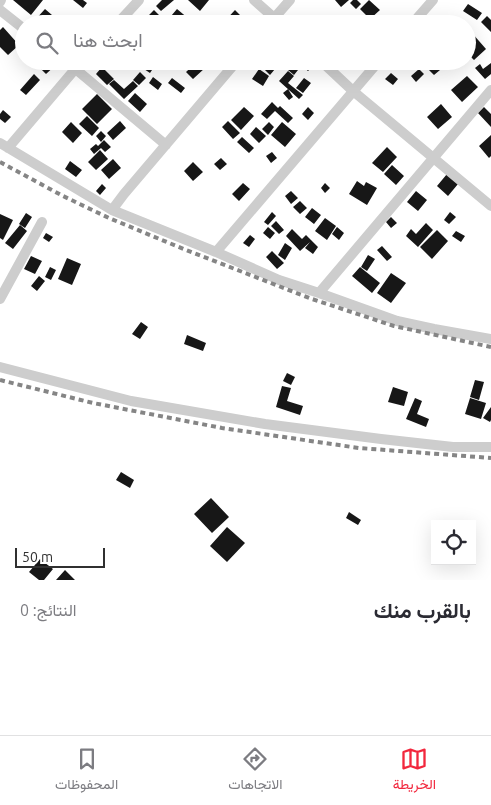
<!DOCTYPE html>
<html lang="ar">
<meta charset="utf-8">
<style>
body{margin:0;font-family:Ubuntu,Vazirmatn,sans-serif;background:#f2f2f3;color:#2b2b33;direction:rtl}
.controls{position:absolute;right:15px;bottom:15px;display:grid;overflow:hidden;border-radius:0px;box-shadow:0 5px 20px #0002}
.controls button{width:45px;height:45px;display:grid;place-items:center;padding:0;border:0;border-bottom:1px solid #e1e1e2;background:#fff;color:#2b2b33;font:25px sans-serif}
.scale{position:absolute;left:15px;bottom:12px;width:90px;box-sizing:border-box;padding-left:5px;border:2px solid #303030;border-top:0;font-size:14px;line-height:18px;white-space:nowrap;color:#303030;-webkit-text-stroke:4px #fff;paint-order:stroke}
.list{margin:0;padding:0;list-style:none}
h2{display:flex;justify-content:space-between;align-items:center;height:65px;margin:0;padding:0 20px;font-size:21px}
h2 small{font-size:16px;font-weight:400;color:#7c7c81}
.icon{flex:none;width:28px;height:28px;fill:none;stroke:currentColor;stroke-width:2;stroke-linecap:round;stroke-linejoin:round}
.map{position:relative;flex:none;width:491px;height:580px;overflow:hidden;direction:ltr}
.search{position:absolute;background:#fff;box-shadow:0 5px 20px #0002;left:15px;right:15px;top:15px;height:55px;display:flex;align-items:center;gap:12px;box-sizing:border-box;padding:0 18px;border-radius:28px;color:#7c7c81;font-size:19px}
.sheet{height:155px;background:#fff}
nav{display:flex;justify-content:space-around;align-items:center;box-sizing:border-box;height:70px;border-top:1px solid #e1e1e2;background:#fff;font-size:14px;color:#7c7c81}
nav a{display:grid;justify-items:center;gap:2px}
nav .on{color:#f2273d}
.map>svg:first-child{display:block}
.building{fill:#171717}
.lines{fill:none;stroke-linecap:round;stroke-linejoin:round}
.street{stroke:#cdcdcd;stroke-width:10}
.rail{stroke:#858585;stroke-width:4;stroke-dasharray:5 4;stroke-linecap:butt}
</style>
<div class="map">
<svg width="491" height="580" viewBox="0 0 491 580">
<rect width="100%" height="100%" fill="#fff"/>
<path class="building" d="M 13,0 L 43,0 L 31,15 Z
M 73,0 L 83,0 L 87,3 L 83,8 Z
M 162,0 L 174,0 L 161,11 L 156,6 Z
M 188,0 L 209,0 L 200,11 Z
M 335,0 L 349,0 L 341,7 Z
M 353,0 L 357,0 L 361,4 L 356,9 L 350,3 Z
M 369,0 L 380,10 L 370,19 L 360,9 Z
M 468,4 L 482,13 L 477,20 L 463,11 Z
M 45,9 L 52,15 L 44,24 L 39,24 L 35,20 Z
M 177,9 L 189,19 L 186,24 L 154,24 L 147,17 L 154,10 L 166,22 Z
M 235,10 L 246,21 L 243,24 L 222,24 Z
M 389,15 L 395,20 L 392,24 L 387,24 L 384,22 Z
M 352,16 L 360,24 L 344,24 Z
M 487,16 L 491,20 L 491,32 L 481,22 Z
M 3,27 L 19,45 L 8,55 L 0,47 L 0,30 Z
M 472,33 L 486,49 L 474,60 L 467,53 L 467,37 Z
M 48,61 L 56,61 L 58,63 L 46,74 L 40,68 Z
M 198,61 L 199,61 L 205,68 L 193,79 L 186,72 Z
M 255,61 L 265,61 L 267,63 L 261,69 L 254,63 Z
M 307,61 L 312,61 L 315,64 L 308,71 L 302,66 Z
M 149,63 L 154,67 L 150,73 L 144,69 Z
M 268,63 L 275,69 L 270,75 L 263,68 Z
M 491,63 L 491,74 L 485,79 L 475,68 L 480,64 L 483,69 Z
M 435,64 L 440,70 L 434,75 L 429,70 Z
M 292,65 L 298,70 L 294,75 L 288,70 Z
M 102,67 L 114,79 L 107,85 L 96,74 Z
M 259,69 L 269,76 L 263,86 L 252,79 Z
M 419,69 L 424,74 L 416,82 L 411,76 Z
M 288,71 L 294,76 L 288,83 L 303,95 L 299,99 L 279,81 Z
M 140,72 L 146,78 L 139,85 L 133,80 Z
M 391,73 L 398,79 L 393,85 L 385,79 Z
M 34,74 L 40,80 L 26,95 L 20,90 Z
M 467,76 L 478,87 L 462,102 L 451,90 Z
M 153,77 L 162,84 L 158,90 L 149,83 Z
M 172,78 L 185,88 L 181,93 L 168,83 Z
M 304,78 L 311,83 L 303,93 L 296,88 Z
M 114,80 L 124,89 L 133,81 L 138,86 L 124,99 L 109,84 Z
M 288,89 L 293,97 L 289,100 L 283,93 Z
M 135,93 L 147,104 L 140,112 L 128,101 Z
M 97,94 L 112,109 L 97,124 L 82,109 Z
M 272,102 L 278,108 L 280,106 L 293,118 L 288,123 L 275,111 L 267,119 L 261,114 Z
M 441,104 L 452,117 L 438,129 L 427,117 Z
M 244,107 L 254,116 L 241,130 L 231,120 Z
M 308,107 L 314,113 L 308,120 L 302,114 Z
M 484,107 L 491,114 L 491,127 L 478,113 Z
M 3,110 L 11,117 L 5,123 L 0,119 L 0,114 Z
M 87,116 L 99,128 L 92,136 L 79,124 Z
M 120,121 L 126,128 L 113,140 L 107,133 Z
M 228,121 L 240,133 L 233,139 L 222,127 Z
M 71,122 L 82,133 L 73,143 L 62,132 Z
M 269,122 L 274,127 L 268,135 L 262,129 Z
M 282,122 L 296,134 L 285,147 L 271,135 Z
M 256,127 L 266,136 L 259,143 L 250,134 Z
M 101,131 L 106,136 L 101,142 L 96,136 Z
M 491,135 L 491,156 L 489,158 L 479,146 Z
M 242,137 L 254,148 L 249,153 L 237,142 Z
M 104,140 L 111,147 L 105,152 L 101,148 L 94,154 L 90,149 L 96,144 L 98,146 Z
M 387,147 L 397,157 L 383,172 L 372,163 Z
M 100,150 L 108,159 L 96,170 L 88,162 Z
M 272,152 L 277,158 L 271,163 L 266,156 Z
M 221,158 L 227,164 L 220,170 L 214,164 Z
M 113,159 L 121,168 L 109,179 L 101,170 Z
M 70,161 L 82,170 L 76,177 L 65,169 Z
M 193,162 L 203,172 L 193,181 L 184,171 Z
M 392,165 L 404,176 L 396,185 L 384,174 Z
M 447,174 L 458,184 L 448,196 L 437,186 Z
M 357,181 L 364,186 L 366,182 L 377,188 L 367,205 L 349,194 Z
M 243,183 L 250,189 L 239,201 L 232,194 Z
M 325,183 L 330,188 L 325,193 L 321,188 Z
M 102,184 L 106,188 L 100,195 L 96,191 Z
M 291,191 L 298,198 L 291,204 L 285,196 Z
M 416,191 L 427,200 L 418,211 L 407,202 Z
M 300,201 L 307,208 L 300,214 L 293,207 Z
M 312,208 L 321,215 L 314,224 L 305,217 Z
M 272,212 L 276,216 L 268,225 L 264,222 Z
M 450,212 L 456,217 L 449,224 L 444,220 Z
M 26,213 L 32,217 L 25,228 L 19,224 Z
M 0,214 L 13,220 L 3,240 L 0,238 Z
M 391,217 L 397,223 L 391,228 L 386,222 Z
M 325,218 L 336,226 L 327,240 L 315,231 Z
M 276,221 L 284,230 L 279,234 L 271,226 Z
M 426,223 L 433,230 L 418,247 L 406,236 L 411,229 L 416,234 Z
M 20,225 L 27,231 L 13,249 L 5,243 Z
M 268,227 L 275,233 L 270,239 L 263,233 Z
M 337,227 L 344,233 L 339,240 L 332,234 Z
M 292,229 L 302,239 L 306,235 L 318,247 L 313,254 L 305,248 L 310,242 L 300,251 L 286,236 Z
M 437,230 L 448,241 L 432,259 L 420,247 Z
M 456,231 L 465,236 L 461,242 L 452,236 Z
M 46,233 L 53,237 L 49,242 L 43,238 Z
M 250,235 L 255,239 L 249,247 L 243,243 Z
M 285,243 L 292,248 L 285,260 L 278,255 Z
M 382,246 L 392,257 L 387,261 L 377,250 Z
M 272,251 L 284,263 L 277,269 L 266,257 Z
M 368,255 L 375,259 L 367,271 L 361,267 Z
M 31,256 L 42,261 L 35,274 L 24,269 Z
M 67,258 L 81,264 L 72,285 L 58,279 Z
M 50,267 L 56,270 L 51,280 L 45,277 Z
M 360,267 L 380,283 L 372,293 L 352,276 Z
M 391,273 L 406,283 L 391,303 L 377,293 Z
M 39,276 L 45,281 L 37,291 L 31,286 Z
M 141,322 L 148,327 L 140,339 L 132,334 Z
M 187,335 L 206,343 L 203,351 L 184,344 Z
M 287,373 L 295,377 L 291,385 L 283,381 Z
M 475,380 L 484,382 L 479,400 L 470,397 Z
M 282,386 L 291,388 L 287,401 L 303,406 L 300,415 L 276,407 Z
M 393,387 L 408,392 L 404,406 L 388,402 Z
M 415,398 L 422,401 L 417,414 L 429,419 L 426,427 L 406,419 Z
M 470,398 L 486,403 L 481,419 L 465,414 Z
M 491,407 L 491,420 L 490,422 L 483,418 Z
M 121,472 L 134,480 L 130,488 L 116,480 Z
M 211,498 L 229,517 L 212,533 L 194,514 Z
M 349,512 L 361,520 L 358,525 L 346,518 Z
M 227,527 L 245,543 L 227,562 L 210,546 Z
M 40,559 L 53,569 L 44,580 L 39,580 L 29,572 Z
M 65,570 L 75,580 L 56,580 Z"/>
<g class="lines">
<path class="street" d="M 254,0 L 281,24
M 0,2 L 1,0
M 0,10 L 24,29
M 117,24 L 139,0
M 269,24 L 290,0
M 412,24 L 433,0
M 66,61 L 166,145
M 321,61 L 353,91 L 491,206
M 0,143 L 112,210 L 216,252 L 279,280 L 319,293 L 397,321 L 434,329 L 491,339
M 8,148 L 82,61
M 112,210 L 124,194 L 237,61
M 216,252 L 379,61
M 319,293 L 491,90
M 0,299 L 42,222
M 0,367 L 131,401 L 265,424 L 381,439 L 453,447 L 491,447"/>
<path class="rail" d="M 0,162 L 63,196 L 109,218 L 186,250 L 312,299 L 394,326 L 491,347
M 0,380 L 93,403 L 222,428 L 359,448 L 491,458"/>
</g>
</svg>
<div class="controls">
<button><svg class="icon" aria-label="locate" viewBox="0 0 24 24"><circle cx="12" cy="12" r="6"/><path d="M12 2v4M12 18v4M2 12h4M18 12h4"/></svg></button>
</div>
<div class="scale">50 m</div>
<div class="search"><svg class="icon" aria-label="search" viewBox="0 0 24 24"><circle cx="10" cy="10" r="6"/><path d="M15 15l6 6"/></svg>ابحث هنا</div>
</div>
<section class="sheet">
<h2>بالقرب منك<small>النتائج: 0</small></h2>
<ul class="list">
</ul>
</section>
<nav>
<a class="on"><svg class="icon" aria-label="map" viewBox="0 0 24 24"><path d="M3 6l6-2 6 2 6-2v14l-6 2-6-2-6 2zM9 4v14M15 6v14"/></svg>الخريطة</a>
<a><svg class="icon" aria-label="directions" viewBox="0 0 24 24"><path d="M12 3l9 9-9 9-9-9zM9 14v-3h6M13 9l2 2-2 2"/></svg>الاتجاهات</a>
<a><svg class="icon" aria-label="saved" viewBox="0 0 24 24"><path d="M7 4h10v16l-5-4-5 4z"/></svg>المحفوظات</a>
</nav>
